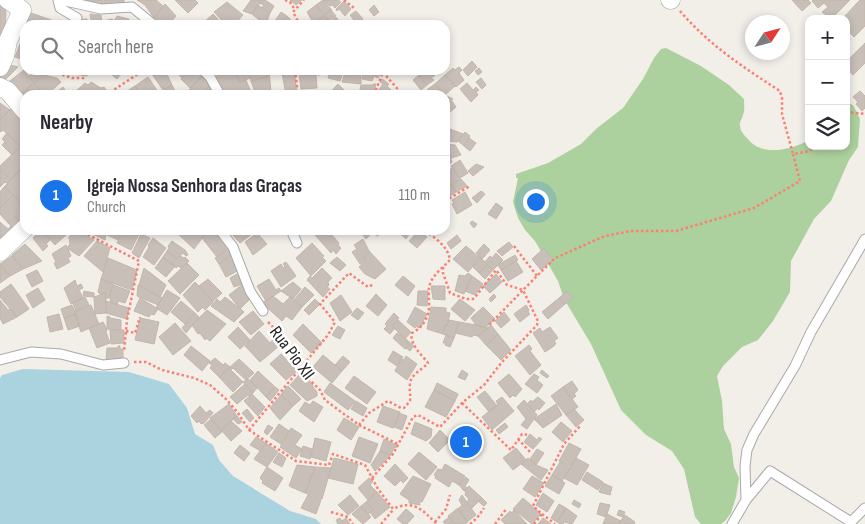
<!DOCTYPE html>
<meta charset="utf-8">
<style>
body{margin:0;font-family:"Sofia Sans Condensed",sans-serif;background:#f2f2f3;color:#2b2b33}
.controls{position:absolute;right:15px;top:15px;display:grid;overflow:hidden;border-radius:10px;box-shadow:0 2px 8px #0003}
.controls button{width:45px;height:45px;display:grid;place-items:center;padding:0;border:0;border-bottom:1px solid #e1e1e2;background:#fff;color:#2b2b33;font:25px sans-serif}
.compass{position:absolute;left:745px;top:15px;width:45px;height:45px;border-radius:50%;background:#fff;box-shadow:0 2px 8px #0003;rotate:54deg}
.you{position:absolute;left:535px;top:201px;width:18px;height:18px;margin:-12px;border:4px solid #fff;border-radius:50%;background:#1a73e8;box-shadow:0 0 0 8px #1a73e833}
.badge{display:grid;place-items:center;width:32px;height:32px;border-radius:50%;background:#1a73e8;color:#fff;font-size:16px;font-weight:700}
.pin{position:absolute;translate:-50% -50%;border:2px solid #fff;box-shadow:0 1px 5px #0006}
.list{margin:0;padding:0;list-style:none}
h2{display:flex;justify-content:space-between;align-items:center;height:65px;margin:0;padding:0 20px;font-size:21px}
h2 small{font-size:16px;font-weight:400;color:#7c7c81}
.list li{display:grid;grid-template-columns:32px 1fr auto;gap:15px;align-items:center;box-sizing:border-box;height:80px;padding:0 20px;border-top:1px solid #e1e1e2}
.list b{display:block;font-size:19px;white-space:nowrap}
.list p{margin:0;font-size:16px;white-space:nowrap;color:#7c7c81}
.list em{font-size:16px;font-style:normal;color:#7c7c81}
.icon{flex:none;width:28px;height:28px;fill:none;stroke:currentColor;stroke-width:2;stroke-linecap:round;stroke-linejoin:round}
.map{position:relative;flex:none;width:865px;height:524px;overflow:hidden}
.search{position:absolute;background:#fff;box-shadow:0 2px 8px #0003;left:20px;top:20px;width:430px;height:55px;display:flex;align-items:center;gap:12px;box-sizing:border-box;padding:0 18px;border-radius:15px;color:#7c7c81;font-size:19px}
.panel{position:absolute;background:#fff;box-shadow:0 2px 8px #0003;left:20px;top:90px;width:430px;height:145px;border-radius:15px}
.map>svg:first-child{display:block}
.forest{fill:#add19e}
.water{fill:#aad3df}
.building{fill:#c7bfb8;stroke:#c4b6ab}
.lines{fill:none;stroke-linecap:round;stroke-linejoin:round}
.lane-casing{stroke:#a9a9a9;stroke-width:11}
.street-casing{stroke:#a9a9a9;stroke-width:19}
.path{stroke:#fa8072;stroke-width:2.5;stroke-dasharray:2.5 2.5;stroke-linecap:butt}
.lane{stroke:#fff;stroke-width:9}
.street{stroke:#fff;stroke-width:18}
.labels{text-anchor:middle;dominant-baseline:central;stroke-width:5;stroke-linejoin:round;paint-order:stroke}
.street-label{font-size:18px;fill:#222;stroke:#fff}
</style>
<div class="map">
<svg width="865" height="524" viewBox="0 0 865 524">
<rect width="100%" height="100%" fill="#f2efe9"/>
<path class="forest" d="M 666,48 L 701,66 L 729,85 L 744,99 C 744,105 745,110 743,115 C 742,119 739,122 740,126 C 740,131 745,136 748,139 C 762,157 791,150 809,140 L 809,146 L 846,146 L 846,111 L 850,104 L 853,105 L 860,119 L 858,147 L 849,160 L 831,201 L 814,219 L 791,261 L 790,292 L 773,321 L 758,340 L 742,347 L 723,366 L 717,376 L 722,401 L 724,429 L 731,444 L 734,467 L 739,478 L 736,497 L 731,513 L 725,521 L 721,524 L 701,524 L 695,517 L 684,469 L 672,451 L 646,435 L 621,410 L 591,344 L 564,299 L 558,281 L 535,241 L 525,230 L 518,218 L 513,202 L 518,178 L 516,178 L 516,174 L 548,163 L 581,144 L 596,129 L 623,108 L 643,79 L 654,58 L 661,49 Z"/>
<path class="water" d="M 23,369 L 129,372 L 169,384 L 187,408 L 195,434 L 213,445 L 219,460 L 233,476 L 290,511 L 316,519 L 321,524 L 0,524 L 0,378 L 2,375 Z"/>
<path class="building" d="M 0,0 L 4,0 L 6,14 L 5,27 L 0,38 Z
M 84,0 L 103,0 L 103,4 L 83,2 Z
M 104,0 L 124,0 L 124,3 L 104,4 Z
M 137,0 L 156,0 L 163,6 L 154,18 L 145,5 Z
M 175,0 L 195,0 L 198,3 L 188,13 Z
M 251,0 L 262,0 L 252,14 L 243,11 Z
M 262,0 L 265,0 L 274,6 L 270,13 L 262,7 L 264,5 L 259,3 Z
M 290,0 L 302,0 L 296,5 Z
M 323,0 L 332,10 L 324,15 L 316,5 Z
M 324,0 L 338,0 L 341,2 L 335,8 L 332,5 L 330,6 Z
M 792,0 L 808,0 L 811,3 L 802,11 Z
M 813,0 L 850,0 L 831,19 L 822,12 L 828,7 L 824,3 L 818,8 L 812,1 Z
M 860,0 L 865,0 L 865,26 L 854,37 L 847,30 L 846,31 L 846,19 L 842,19 Z
M 344,1 L 351,9 L 345,16 L 339,9 L 337,11 L 336,9 Z
M 227,2 L 243,15 L 234,25 L 226,25 L 214,12 Z
M 165,4 L 176,16 L 168,25 L 162,25 L 154,18 Z
M 258,5 L 270,13 L 267,21 L 271,25 L 265,25 L 252,14 Z
M 316,5 L 324,15 L 314,24 L 307,12 Z
M 374,5 L 379,12 L 374,16 L 369,10 Z
M 331,10 L 336,16 L 328,21 L 324,15 Z
M 356,11 L 363,19 L 357,24 L 350,15 Z
M 281,12 L 287,16 L 277,25 L 275,21 Z
M 31,13 L 57,22 L 56,25 L 26,25 Z
M 90,14 L 101,15 L 102,25 L 92,25 Z
M 213,14 L 223,25 L 201,25 Z
M 324,15 L 328,21 L 331,25 L 317,25 L 316,22 Z
M 117,16 L 129,19 L 126,25 L 119,25 L 114,21 Z
M 287,16 L 293,22 L 295,20 L 296,25 L 279,25 Z
M 336,17 L 339,21 L 332,25 L 330,22 Z
M 87,19 L 87,25 L 72,25 L 72,20 Z
M 112,19 L 119,25 L 105,25 L 104,21 Z
M 172,19 L 179,25 L 168,25 Z
M 865,43 L 865,63 L 853,75 L 846,67 L 846,62 Z
M 20,44 L 25,46 L 21,59 L 15,57 Z
M 472,61 L 477,67 L 468,76 L 463,70 Z
M 6,64 L 18,67 L 5,80 L 0,78 L 0,74 Z
M 459,67 L 462,70 L 459,73 L 464,80 L 456,87 L 445,75 L 453,68 L 455,70 Z
M 479,68 L 482,72 L 478,75 L 475,71 Z
M 24,70 L 34,83 L 17,98 L 6,84 Z
M 58,70 L 70,70 L 69,75 L 57,72 Z
M 74,70 L 88,70 L 87,76 L 74,74 Z
M 106,70 L 124,70 L 117,79 Z
M 162,70 L 165,70 L 172,85 L 163,90 L 152,74 Z
M 177,70 L 189,70 L 182,78 L 176,72 Z
M 190,70 L 197,70 L 203,75 L 190,88 L 181,79 Z
M 224,70 L 234,70 L 240,82 L 246,80 L 252,95 L 226,95 L 215,77 Z
M 234,70 L 248,70 L 250,78 L 240,82 Z
M 249,70 L 266,70 L 267,77 L 251,81 Z
M 266,70 L 269,70 L 271,93 L 256,95 L 251,81 L 267,77 Z
M 294,70 L 297,94 L 286,95 L 282,73 Z
M 299,70 L 320,70 L 320,75 L 299,74 Z
M 330,70 L 344,70 L 340,81 L 328,78 Z
M 346,70 L 361,70 L 361,84 L 342,82 Z
M 364,70 L 376,70 L 380,74 L 378,78 L 374,76 L 372,81 L 362,79 Z
M 425,70 L 428,70 L 434,76 L 431,78 L 434,80 L 427,85 L 419,75 Z
M 428,70 L 440,70 L 434,76 Z
M 35,71 L 44,75 L 34,83 L 29,76 Z
M 205,74 L 212,83 L 201,95 L 196,95 L 190,89 Z
M 299,74 L 316,75 L 317,88 L 301,89 Z
M 44,75 L 57,78 L 61,82 L 47,95 L 44,95 L 34,83 Z
M 419,75 L 427,85 L 421,90 L 413,80 Z
M 445,75 L 455,86 L 445,95 L 435,84 Z
M 148,77 L 160,95 L 141,95 L 135,86 Z
M 481,78 L 486,85 L 482,89 L 476,82 Z
M 382,79 L 389,84 L 387,86 L 396,95 L 375,95 L 383,84 L 380,82 Z
M 91,82 L 101,88 L 104,87 L 106,90 L 97,95 L 79,95 L 76,91 L 85,83 L 88,85 Z
M 34,83 L 44,95 L 25,95 L 25,107 L 17,98 Z
M 467,83 L 473,90 L 476,87 L 479,90 L 476,92 L 478,95 L 471,102 L 460,89 Z
M 211,84 L 217,91 L 213,95 L 201,95 Z
M 338,84 L 346,92 L 342,95 L 328,95 Z
M 373,84 L 376,84 L 373,95 L 359,95 L 361,85 L 373,85 Z
M 435,84 L 441,91 L 436,95 L 433,95 L 428,89 Z
M 172,85 L 176,93 L 172,95 L 162,95 L 160,92 Z
M 135,86 L 141,95 L 130,95 L 127,91 Z
M 63,87 L 68,94 L 73,90 L 76,95 L 53,95 Z
M 190,89 L 196,95 L 184,95 Z
M 428,89 L 433,95 L 427,95 L 425,92 Z
M 860,91 L 865,96 L 865,108 L 862,111 L 856,104 L 858,102 L 853,97 Z
M 447,96 L 453,99 L 445,105 L 445,98 Z
M 451,100 L 456,107 L 449,113 L 445,105 Z
M 0,103 L 10,110 L 0,120 Z
M 10,109 L 25,126 L 25,142 L 20,147 L 3,130 L 1,132 L 0,131 L 0,120 Z
M 445,127 L 463,134 L 457,142 L 445,141 Z
M 465,132 L 470,136 L 464,146 L 458,141 Z
M 7,133 L 20,147 L 12,155 L 2,145 L 5,142 L 2,139 Z
M 469,138 L 476,143 L 470,151 L 464,146 Z
M 25,142 L 25,165 L 11,180 L 0,169 L 0,166 Z
M 445,144 L 455,145 L 461,155 L 451,158 L 449,152 L 445,153 Z
M 449,152 L 452,162 L 446,167 L 445,153 Z
M 460,160 L 468,173 L 460,178 L 451,166 Z
M 476,164 L 484,167 L 473,176 L 468,171 Z
M 25,165 L 25,176 L 19,171 Z
M 452,168 L 460,179 L 446,188 L 445,173 Z
M 0,169 L 11,180 L 7,183 L 5,182 L 0,187 Z
M 19,171 L 25,176 L 25,206 L 4,187 Z
M 461,179 L 467,186 L 456,192 L 452,185 Z
M 452,185 L 456,192 L 450,196 L 446,188 Z
M 4,187 L 13,195 L 0,208 L 0,192 Z
M 481,191 L 485,194 L 477,203 L 472,198 Z
M 465,192 L 472,205 L 457,214 L 452,204 L 454,203 L 452,200 Z
M 13,195 L 25,206 L 8,223 L 0,214 L 0,208 Z
M 496,203 L 503,208 L 496,219 L 488,214 Z
M 25,206 L 25,224 L 23,226 L 15,216 Z
M 15,216 L 23,226 L 18,233 L 8,223 Z
M 472,221 L 477,224 L 474,228 L 470,223 Z
M 0,222 L 8,229 L 11,226 L 17,234 L 6,244 L 0,237 Z
M 41,230 L 51,239 L 46,244 L 48,246 L 43,251 L 33,238 Z
M 42,230 L 66,230 L 68,233 L 55,245 Z
M 77,230 L 94,240 L 79,256 L 67,248 L 70,244 L 69,237 Z
M 94,230 L 107,230 L 105,240 L 93,234 Z
M 109,230 L 115,230 L 121,233 L 118,240 L 107,235 Z
M 123,230 L 141,230 L 131,250 L 117,243 Z
M 174,230 L 208,230 L 194,249 Z
M 208,230 L 216,230 L 230,247 L 217,257 L 202,238 Z
M 235,230 L 250,230 L 253,233 L 240,243 L 231,233 Z
M 294,230 L 306,230 L 298,235 Z
M 359,230 L 380,230 L 378,236 L 372,233 L 366,239 Z
M 396,230 L 395,230 L 412,230 L 406,239 Z
M 419,230 L 427,237 L 417,248 L 409,241 Z
M 324,231 L 328,235 L 331,234 L 339,243 L 338,245 L 341,248 L 336,254 L 333,250 L 331,253 L 315,235 Z
M 257,233 L 267,244 L 253,255 L 245,242 Z
M 141,234 L 150,238 L 139,258 L 132,253 Z
M 457,235 L 461,241 L 451,249 L 447,243 Z
M 153,238 L 166,248 L 154,265 L 143,257 L 149,247 L 148,245 Z
M 363,239 L 369,251 L 363,257 L 366,259 L 360,264 L 352,252 L 357,249 L 354,245 Z
M 97,241 L 110,248 L 103,272 L 84,256 Z
M 172,241 L 185,250 L 188,255 L 186,256 L 183,253 L 177,259 L 167,251 L 169,248 L 168,246 Z
M 509,242 L 513,247 L 502,256 L 497,251 Z
M 312,243 L 324,256 L 322,257 L 326,261 L 311,276 L 296,258 Z
M 25,244 L 42,261 L 23,269 L 12,255 Z
M 484,244 L 490,250 L 482,259 L 476,253 Z
M 66,245 L 71,256 L 68,258 L 70,262 L 57,269 L 54,263 L 56,262 L 52,254 Z
M 466,246 L 480,258 L 468,272 L 453,259 Z
M 230,247 L 233,253 L 219,264 L 215,258 Z
M 544,248 L 553,260 L 541,270 L 532,259 Z
M 167,251 L 177,259 L 180,256 L 184,258 L 185,257 L 189,261 L 181,268 L 178,266 L 176,268 L 163,257 Z
M 369,251 L 386,269 L 375,279 L 365,274 L 359,267 L 366,259 L 363,257 Z
M 233,253 L 241,269 L 226,277 L 219,264 Z
M 496,253 L 503,260 L 493,270 L 485,262 L 490,256 L 492,258 Z
M 515,255 L 518,260 L 501,270 L 498,265 Z
M 12,256 L 23,269 L 10,276 L 0,264 Z
M 163,257 L 175,266 L 166,277 L 155,268 Z
M 337,257 L 346,265 L 340,271 L 330,263 Z
M 108,258 L 137,270 L 132,290 L 101,279 Z
M 481,258 L 488,265 L 479,273 L 473,267 Z
M 516,261 L 523,272 L 508,281 L 501,270 Z
M 286,262 L 296,276 L 281,287 L 271,271 L 281,264 L 283,268 L 285,266 L 283,264 Z
M 187,263 L 199,275 L 180,294 L 168,281 Z
M 0,264 L 10,276 L 0,283 Z
M 488,265 L 493,270 L 485,279 L 479,273 Z
M 144,268 L 166,285 L 160,297 L 139,285 Z
M 322,268 L 332,278 L 328,282 L 329,285 L 327,287 L 330,289 L 323,297 L 307,280 L 310,276 L 312,278 Z
M 37,270 L 43,281 L 32,287 L 26,275 Z
M 468,273 L 472,276 L 464,294 L 455,291 L 459,275 L 465,276 Z
M 237,274 L 242,284 L 234,287 L 230,278 Z
M 496,274 L 502,282 L 490,293 L 483,286 Z
M 403,276 L 415,286 L 408,296 L 395,285 Z
M 472,276 L 483,284 L 475,295 L 465,291 Z
M 101,279 L 113,284 L 109,298 L 105,298 L 106,293 L 100,294 L 98,292 Z
M 208,279 L 222,293 L 213,301 L 199,286 Z
M 269,279 L 276,290 L 279,288 L 281,291 L 266,301 L 257,286 Z
M 75,280 L 77,286 L 81,284 L 83,288 L 79,290 L 83,298 L 71,304 L 64,288 Z
M 195,282 L 213,302 L 205,310 L 203,307 L 198,312 L 183,295 Z
M 293,282 L 301,289 L 293,299 L 281,291 Z
M 11,284 L 29,309 L 17,317 L 0,297 L 0,292 Z
M 243,284 L 252,297 L 240,309 L 229,295 Z
M 113,285 L 130,291 L 125,303 L 118,301 L 117,305 L 110,302 L 111,298 L 109,298 Z
M 138,285 L 162,298 L 158,305 L 137,296 Z
M 431,286 L 445,286 L 445,300 L 433,299 Z
M 305,287 L 314,295 L 302,307 L 294,300 Z
M 38,288 L 45,300 L 33,308 L 26,295 Z
M 167,290 L 180,298 L 167,315 L 156,308 Z
M 84,291 L 94,293 L 94,297 L 83,296 Z
M 418,291 L 428,291 L 427,306 L 417,305 Z
M 567,291 L 573,298 L 565,304 L 559,298 Z
M 106,293 L 106,313 L 95,314 L 94,297 Z
M 376,294 L 387,305 L 378,316 L 366,306 Z
M 494,294 L 496,297 L 491,302 L 489,299 Z
M 341,295 L 352,312 L 340,321 L 330,303 Z
M 273,296 L 283,304 L 290,297 L 302,307 L 292,320 L 286,316 L 282,321 L 262,303 Z
M 85,297 L 89,305 L 76,311 L 73,303 Z
M 225,297 L 244,312 L 234,322 L 211,306 L 217,299 L 220,302 Z
M 140,298 L 158,309 L 154,315 L 151,314 L 149,317 L 134,311 Z
M 559,298 L 565,304 L 548,319 L 542,312 Z
M 315,299 L 320,304 L 309,315 L 304,310 Z
M 460,299 L 475,310 L 465,321 L 451,309 Z
M 0,300 L 8,310 L 11,309 L 17,317 L 3,324 L 0,318 Z
M 106,301 L 129,308 L 127,319 L 106,313 Z
M 181,301 L 195,313 L 185,324 L 171,312 Z
M 72,305 L 76,314 L 64,318 L 61,309 Z
M 91,305 L 99,324 L 81,332 L 74,312 Z
M 526,305 L 529,310 L 528,312 L 530,314 L 520,322 L 514,314 Z
M 415,307 L 427,314 L 422,323 L 424,323 L 419,328 L 416,326 L 415,328 L 407,322 Z
M 431,307 L 446,308 L 446,312 L 450,313 L 447,326 L 445,325 L 443,334 L 427,329 Z
M 483,307 L 495,319 L 485,328 L 476,325 L 471,318 Z
M 357,308 L 364,313 L 358,320 L 351,315 Z
M 207,310 L 226,324 L 210,341 L 206,338 L 205,340 L 200,333 L 198,334 L 192,325 Z
M 253,311 L 264,324 L 251,335 L 239,322 Z
M 504,312 L 510,320 L 501,328 L 495,321 Z
M 195,313 L 199,317 L 186,333 L 182,328 Z
M 394,313 L 399,318 L 392,326 L 395,328 L 390,334 L 384,329 L 387,326 L 385,324 Z
M 59,314 L 63,329 L 50,332 L 47,317 Z
M 76,314 L 80,326 L 68,330 L 64,318 Z
M 107,316 L 110,317 L 110,318 L 121,320 L 121,330 L 107,329 Z
M 140,318 L 159,322 L 154,344 L 135,340 Z
M 398,320 L 411,332 L 405,339 L 392,326 Z
M 449,320 L 459,322 L 454,338 L 443,334 L 445,325 L 447,326 Z
M 103,322 L 107,329 L 106,332 L 110,343 L 97,348 L 89,328 Z
M 459,322 L 476,325 L 488,328 L 478,336 L 473,335 L 472,337 L 455,333 Z
M 175,323 L 191,341 L 173,355 L 159,337 Z
M 303,324 L 322,343 L 311,353 L 293,335 Z
M 491,325 L 498,334 L 486,345 L 478,336 Z
M 338,326 L 345,330 L 340,339 L 332,335 Z
M 238,327 L 250,340 L 240,349 L 228,337 Z
M 550,327 L 558,338 L 554,341 L 556,343 L 554,346 L 545,352 L 533,333 L 540,328 L 542,332 Z
M 110,330 L 124,330 L 124,343 L 111,344 Z
M 259,331 L 270,343 L 276,336 L 279,346 L 260,362 L 245,346 Z
M 397,333 L 407,340 L 406,342 L 409,345 L 405,349 L 393,338 Z
M 498,334 L 511,350 L 501,360 L 486,345 Z
M 446,335 L 454,338 L 450,347 L 445,345 L 446,343 L 443,343 Z
M 407,340 L 414,346 L 410,351 L 406,348 L 409,345 L 406,342 Z
M 529,345 L 532,349 L 530,351 L 541,365 L 530,375 L 515,356 Z
M 118,346 L 120,346 L 120,349 L 123,349 L 123,360 L 106,360 L 107,348 L 118,348 Z
M 191,346 L 210,361 L 202,371 L 184,355 Z
M 393,351 L 403,357 L 397,366 L 388,360 Z
M 281,354 L 297,371 L 286,380 L 270,364 Z
M 323,355 L 342,371 L 332,383 L 313,367 Z
M 343,356 L 350,362 L 342,371 L 335,365 Z
M 406,356 L 417,364 L 407,380 L 395,371 L 401,359 L 404,360 Z
M 215,358 L 223,365 L 225,363 L 230,367 L 219,377 L 210,368 L 212,365 L 209,363 Z
M 239,359 L 254,373 L 246,380 L 233,368 L 230,370 L 229,368 Z
M 229,368 L 243,382 L 233,392 L 219,377 Z
M 462,370 L 468,374 L 465,380 L 458,377 Z
M 542,370 L 549,376 L 547,378 L 540,373 Z
M 258,371 L 275,387 L 266,397 L 250,380 Z
M 301,373 L 312,383 L 313,387 L 317,392 L 317,396 L 307,401 L 290,385 Z
M 509,374 L 522,389 L 515,397 L 513,395 L 510,398 L 498,383 Z
M 534,374 L 539,377 L 537,380 L 543,385 L 537,393 L 525,384 Z
M 354,376 L 376,392 L 367,404 L 345,388 Z
M 248,379 L 257,388 L 253,393 L 243,382 Z
M 572,381 L 578,390 L 574,394 L 576,396 L 572,399 L 563,387 Z
M 330,383 L 355,401 L 348,410 L 324,392 Z
M 437,383 L 458,394 L 455,401 L 434,390 Z
M 245,384 L 253,393 L 249,396 L 248,395 L 237,404 L 230,397 Z
M 288,386 L 301,399 L 293,406 L 281,394 Z
M 275,387 L 279,390 L 270,401 L 266,397 Z
M 563,387 L 578,407 L 566,415 L 551,396 Z
M 434,390 L 455,401 L 446,417 L 425,407 Z
M 485,391 L 497,406 L 489,412 L 477,397 Z
M 252,394 L 265,407 L 258,416 L 244,401 Z
M 281,395 L 293,406 L 280,420 L 270,408 Z
M 502,397 L 514,411 L 492,430 L 482,417 L 498,404 L 496,401 Z
M 538,397 L 545,403 L 539,410 L 538,408 L 534,412 L 527,404 L 531,400 L 532,402 Z
M 524,400 L 537,415 L 527,429 L 521,425 L 526,419 L 517,407 Z
M 313,401 L 323,407 L 314,422 L 299,411 L 305,402 L 310,405 Z
M 356,401 L 367,408 L 363,416 L 351,409 Z
M 229,404 L 237,416 L 221,430 L 210,418 Z
M 556,404 L 562,415 L 543,428 L 534,419 Z
M 200,406 L 206,413 L 210,410 L 213,413 L 203,424 L 202,422 L 201,424 L 199,421 L 197,423 L 191,416 Z
M 383,406 L 400,412 L 393,428 L 377,422 Z
M 247,409 L 254,418 L 250,422 L 242,413 Z
M 574,409 L 584,420 L 576,427 L 566,415 Z
M 399,413 L 407,416 L 402,430 L 394,427 Z
M 237,416 L 242,422 L 238,424 L 233,419 Z
M 344,418 L 359,427 L 351,440 L 337,430 Z
M 211,419 L 222,432 L 215,438 L 204,425 Z
M 231,421 L 242,431 L 231,441 L 221,430 Z
M 415,422 L 432,429 L 431,437 L 426,441 L 411,434 Z
M 561,422 L 572,431 L 563,442 L 552,432 Z
M 505,423 L 508,427 L 499,434 L 496,430 Z
M 279,424 L 289,431 L 281,444 L 270,437 Z
M 268,425 L 273,428 L 267,435 L 264,432 Z
M 291,428 L 302,435 L 295,445 L 302,449 L 296,458 L 280,447 Z
M 464,429 L 479,444 L 469,455 L 454,440 Z
M 440,430 L 450,440 L 438,452 L 429,443 Z
M 530,434 L 537,440 L 539,437 L 542,439 L 533,449 L 524,442 Z
M 256,437 L 266,443 L 261,451 L 250,445 Z
M 359,437 L 378,444 L 370,463 L 352,456 Z
M 315,438 L 331,442 L 326,461 L 311,457 Z
M 384,439 L 397,445 L 396,448 L 394,447 L 391,455 L 380,451 Z
M 266,443 L 278,452 L 267,467 L 254,459 Z
M 569,443 L 581,449 L 571,467 L 559,461 Z
M 240,445 L 250,453 L 244,461 L 234,453 Z
M 303,446 L 312,449 L 310,459 L 300,456 Z
M 516,448 L 526,460 L 513,470 L 503,458 Z
M 537,449 L 544,453 L 536,465 L 530,459 Z
M 380,451 L 391,455 L 375,471 L 371,465 Z
M 419,452 L 437,467 L 426,480 L 408,464 Z
M 279,453 L 286,458 L 282,467 L 273,462 Z
M 334,458 L 358,464 L 353,484 L 328,478 Z
M 528,458 L 536,465 L 548,470 L 541,480 L 521,464 Z
M 576,458 L 589,465 L 577,485 L 564,478 Z
M 560,462 L 570,468 L 562,481 L 552,475 Z
M 395,464 L 408,478 L 403,483 L 401,480 L 395,486 L 384,476 Z
M 445,464 L 465,476 L 459,485 L 452,481 L 449,487 L 435,478 L 436,476 L 434,475 L 438,469 L 442,470 Z
M 297,465 L 315,467 L 305,493 L 289,486 Z
M 267,467 L 283,478 L 275,491 L 262,483 L 263,481 L 260,478 Z
M 315,467 L 331,468 L 322,499 L 305,493 Z
M 587,472 L 603,482 L 598,490 L 582,480 Z
M 552,475 L 565,483 L 559,494 L 545,486 Z
M 413,476 L 431,484 L 422,502 L 419,502 L 420,505 L 409,503 L 409,500 L 400,494 Z
M 532,476 L 544,483 L 535,497 L 523,489 Z
M 466,477 L 469,480 L 465,486 L 467,488 L 464,491 L 459,485 Z
M 369,478 L 373,481 L 370,485 L 377,492 L 368,500 L 358,488 Z
M 603,483 L 612,487 L 610,495 L 599,492 Z
M 469,486 L 482,498 L 472,508 L 467,502 L 469,499 L 465,495 L 466,491 L 464,491 Z
M 377,492 L 390,507 L 375,519 L 370,512 L 373,510 L 366,502 Z
M 543,493 L 554,501 L 547,512 L 536,505 Z
M 308,495 L 321,500 L 316,514 L 301,508 Z
M 350,495 L 359,506 L 348,515 L 338,505 Z
M 462,495 L 476,515 L 467,522 L 458,509 L 462,505 L 459,500 Z
M 482,498 L 487,503 L 484,506 L 479,502 Z
M 523,498 L 541,514 L 532,524 L 513,509 Z
M 574,500 L 581,504 L 579,508 L 572,504 Z
M 366,502 L 373,510 L 368,514 L 361,506 Z
M 600,503 L 610,505 L 606,517 L 597,514 Z
M 559,504 L 566,508 L 557,522 L 551,518 Z
M 361,506 L 371,517 L 363,524 L 352,514 Z
M 458,508 L 468,522 L 465,524 L 455,524 L 448,516 Z
M 566,508 L 577,516 L 572,524 L 564,522 L 563,524 L 560,524 L 557,522 Z
M 406,509 L 414,516 L 407,524 L 403,524 L 397,519 Z
M 514,510 L 527,524 L 505,524 L 501,520 L 510,511 L 512,513 Z
M 619,510 L 625,512 L 623,517 L 617,515 Z
M 607,514 L 621,521 L 620,524 L 603,524 Z
M 625,515 L 635,522 L 634,524 L 619,523 Z
M 449,517 L 455,524 L 445,524 L 443,522 Z
M 340,518 L 342,521 L 346,518 L 350,524 L 338,524 L 336,520 Z
M 543,518 L 551,524 L 538,524 Z"/>
<g class="lines">
<g class="lane-casing">
<path id="lane" d="M 58,0 L 60,8 L 77,18
M 61,0 L 101,9 L 132,7 L 154,25
M 203,70 L 210,77 L 220,95
M 220,230 L 233,247 L 250,291 L 263,311
M 291,230 L 297,243
M 0,360 L 31,352 L 61,354 L 103,365 L 124,363
M 746,500 L 770,471 L 851,522
M 732,524 L 746,500 L 745,466 L 747,450 L 754,434 L 795,366 L 811,332 L 865,239
M 849,524 L 865,508"/>
</g>
<g class="street-casing">
<path id="street" d="M 670,0 L 671,0
M 0,67 L 5,56 L 8,41 L 22,10 L 8,0
M 0,87 L 8,91 L 25,111
M 0,252 L 25,228"/>
</g>
<path class="path" d="M 285,0 L 290,2 L 295,10
M 344,0 L 354,8
M 680,11 C 708,44 744,68 780,91 L 782,98 L 782,114 L 793,154
M 300,25 L 293,12 L 304,0
M 445,26 L 446,25
M 48,70 L 72,78 L 85,78
M 295,70 L 298,95
M 380,70 L 385,71 L 387,77 L 403,95
M 298,92 L 311,92 L 317,95
M 106,95 L 144,70
M 374,95 L 383,72
M 846,112 L 865,114
M 445,201 L 470,186
M 79,230 L 139,261 L 127,320 L 124,352
M 514,246 L 537,276
M 443,267 L 443,273 L 450,293 L 466,299 L 473,299 L 476,296 L 496,270 L 507,285 L 523,290 L 555,258 L 605,236 L 631,231 L 676,231 L 754,208 L 800,181 L 793,154 L 810,151 L 815,146
M 268,322 L 283,337 L 300,370 L 320,390 L 325,400 L 359,425 L 398,444
M 126,331 L 135,333 L 140,317
M 134,362 L 146,362 L 162,370 L 194,378 L 210,385 L 225,398 L 238,413 L 249,430 L 296,461 L 329,465 L 333,454 L 365,465 L 378,489 L 393,509 C 414,499 422,510 437,524
M 462,403 L 511,450 L 522,434 L 529,435
M 359,425 L 369,413 L 388,401 L 401,408 L 404,408 L 410,401 C 411,395 409,390 410,384 C 410,375 422,370 428,363 C 422,355 409,344 412,333 C 425,326 430,315 429,300 C 429,295 428,289 430,284 C 433,275 443,267 450,260 C 448,246 435,238 424,230
M 249,430 L 328,335 L 335,322 L 320,304 L 349,273 L 368,287 L 374,284
M 518,439 L 531,453
M 372,478 L 393,454 L 413,417 L 418,415 L 440,427 L 462,403 L 484,385 L 502,362 L 537,325 L 538,321 L 523,290 L 489,325
M 331,512 L 348,517 L 353,524
M 542,514 L 555,524
M 435,522 L 446,509 L 450,495
M 381,524 L 393,510
M 470,524 L 477,518 L 484,508
M 495,524 L 507,508
M 534,524 L 542,514 L 533,506 L 564,444 L 581,425"/>
<use href="#lane" class="lane"/>
<use href="#street" class="street"/>
</g>
<g class="labels">
<g class="street-label">
<text transform="translate(292 353) rotate(53)">Rua Pio XII</text>
</g>
</g>
</svg>
<div class="controls">
<button>+</button>
<button>−</button>
<button><svg class="icon" aria-label="layers" viewBox="0 0 24 24"><path d="M12 4l9 5-9 5-9-5zM3 14l9 5 9-5"/></svg></button>
</div>
<svg class="compass" viewBox="-18 -18 36 36"><path d="M0-13l5 13h-10z" fill="#e53935"/><path d="M0 13l5-13h-10z" fill="#7c7c81"/></svg>
<div class="you"></div>
<div class="pin badge" style="left:466px;top:442px">1</div>
<div class="search"><svg class="icon" aria-label="search" viewBox="0 0 24 24"><circle cx="10" cy="10" r="6"/><path d="M15 15l6 6"/></svg>Search here</div>
<section class="panel">
<h2>Nearby<small></small></h2>
<ul class="list">
<li><span class="badge">1</span><div><b>Igreja Nossa Senhora das Graças</b><p>Church</p></div><em>110 m</em></li>
</ul>
</section>
</div>
